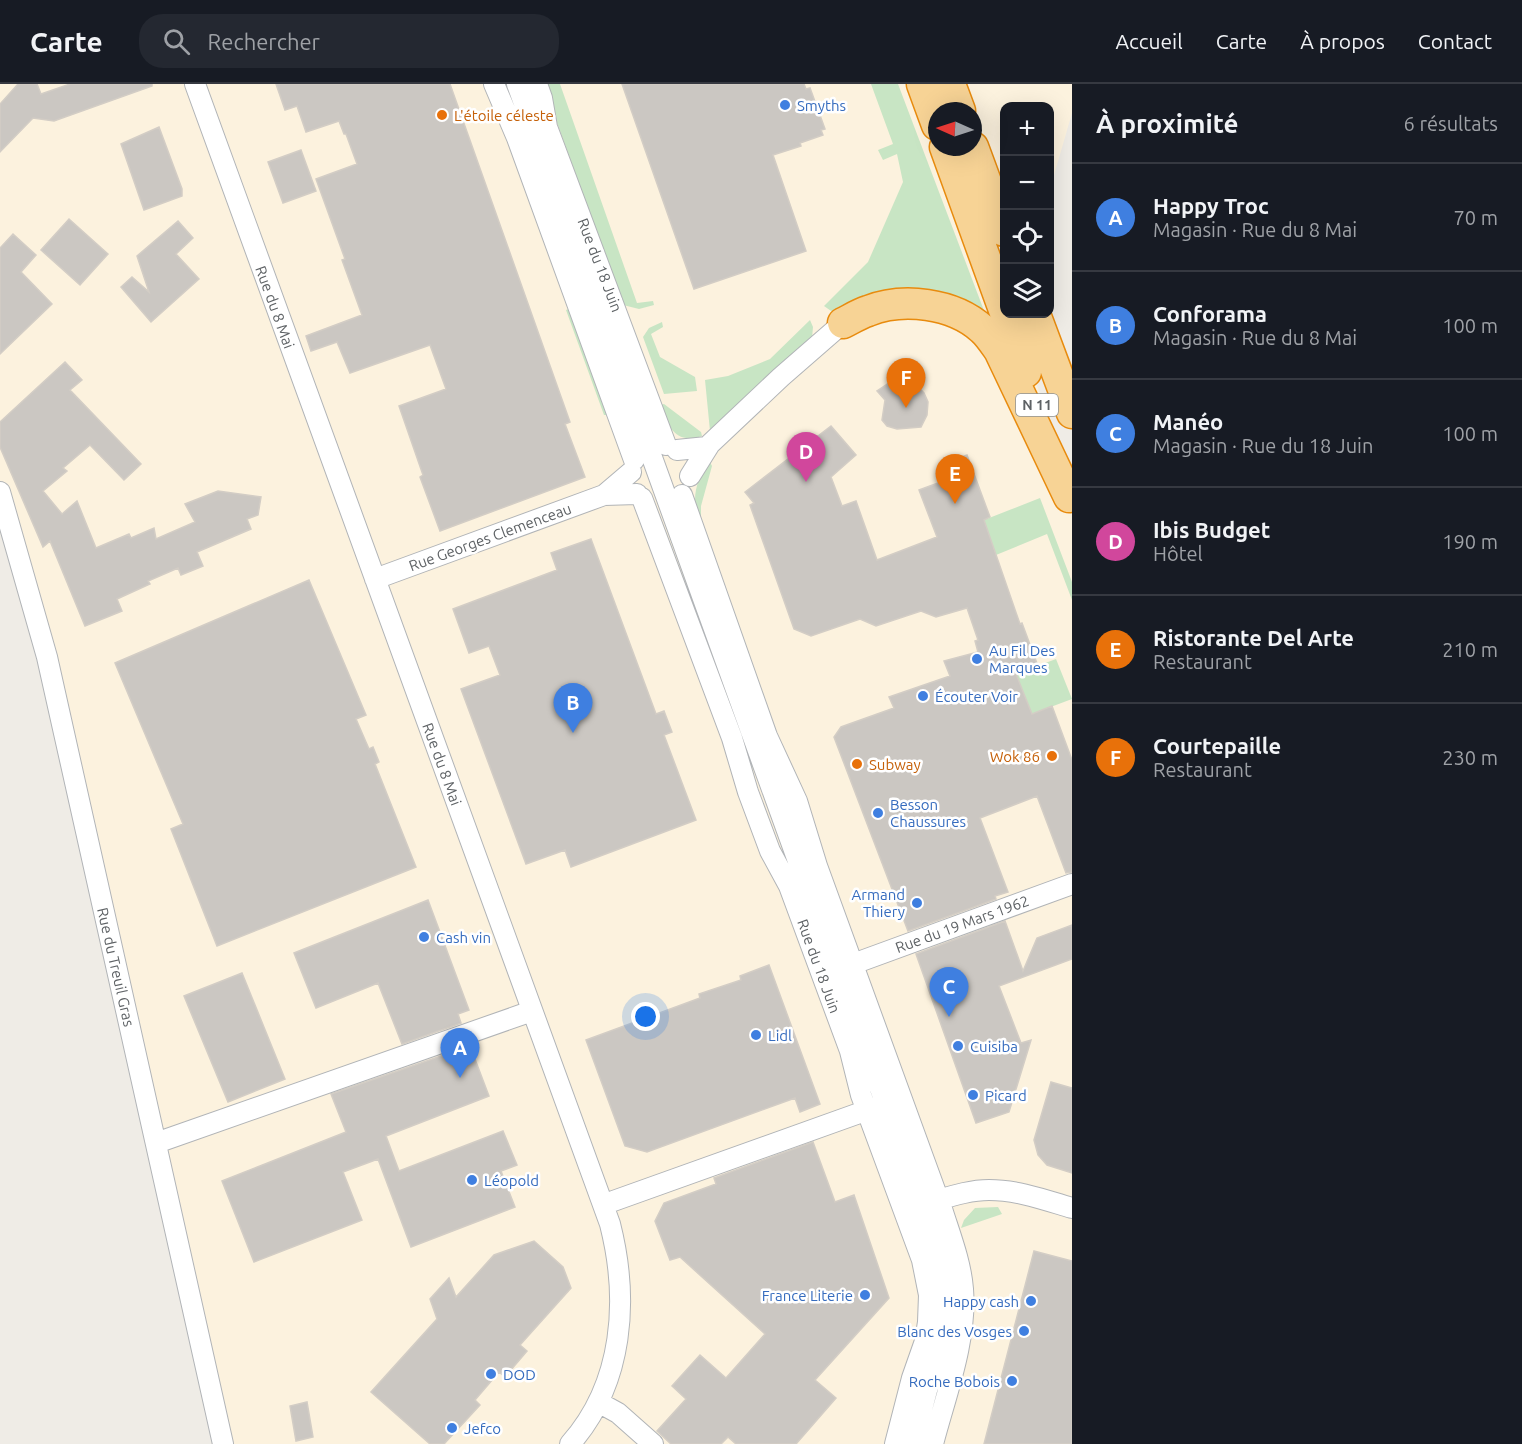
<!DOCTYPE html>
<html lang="fr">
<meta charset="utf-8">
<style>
body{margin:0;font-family:Ubuntu,sans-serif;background:#242831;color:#f1f3f6}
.controls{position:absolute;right:18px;top:18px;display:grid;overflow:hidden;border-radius:12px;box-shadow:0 6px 24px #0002}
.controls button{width:54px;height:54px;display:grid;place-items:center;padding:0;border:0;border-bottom:2px solid #363941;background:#171b24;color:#f1f3f6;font:30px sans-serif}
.compass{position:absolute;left:928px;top:18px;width:54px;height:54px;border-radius:50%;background:#171b24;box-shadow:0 6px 24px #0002;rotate:273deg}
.you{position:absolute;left:646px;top:933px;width:21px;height:21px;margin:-15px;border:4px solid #fff;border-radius:50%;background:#1a73e8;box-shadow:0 0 0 9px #1a73e833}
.badge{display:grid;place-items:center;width:39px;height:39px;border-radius:50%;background:#8c9099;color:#fff;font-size:20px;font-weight:700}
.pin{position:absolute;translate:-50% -50px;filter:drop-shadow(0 2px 3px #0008)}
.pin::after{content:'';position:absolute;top:32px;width:21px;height:18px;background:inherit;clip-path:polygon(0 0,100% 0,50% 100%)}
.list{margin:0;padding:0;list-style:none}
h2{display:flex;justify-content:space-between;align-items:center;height:78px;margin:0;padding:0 24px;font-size:26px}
h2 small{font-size:20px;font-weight:400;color:#9ea1a6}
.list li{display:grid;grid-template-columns:39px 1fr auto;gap:18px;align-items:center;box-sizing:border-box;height:108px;padding:0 24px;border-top:2px solid #363941}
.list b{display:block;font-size:22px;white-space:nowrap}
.list p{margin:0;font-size:20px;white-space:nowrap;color:#9ea1a6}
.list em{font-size:20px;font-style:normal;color:#9ea1a6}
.icon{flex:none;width:33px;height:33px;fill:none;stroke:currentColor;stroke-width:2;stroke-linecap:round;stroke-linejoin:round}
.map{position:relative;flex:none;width:1072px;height:1360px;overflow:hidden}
header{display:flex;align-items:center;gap:36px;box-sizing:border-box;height:84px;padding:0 30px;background:#171b24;border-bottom:2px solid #363941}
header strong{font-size:28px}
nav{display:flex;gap:33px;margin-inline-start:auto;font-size:21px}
.search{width:420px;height:54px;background:#242831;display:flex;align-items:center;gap:15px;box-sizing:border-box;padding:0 21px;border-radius:24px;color:#9ea1a6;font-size:22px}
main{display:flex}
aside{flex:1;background:#171b24}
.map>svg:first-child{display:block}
.commercial{fill:#fcf2de;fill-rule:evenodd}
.green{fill:#c8e5c4}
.building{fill:#cbc7c2;stroke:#d3cdc5;stroke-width:1.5}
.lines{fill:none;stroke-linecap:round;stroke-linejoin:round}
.minor-casing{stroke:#b1b4b7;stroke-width:22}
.highway-casing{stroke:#e88b0e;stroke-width:33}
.minor{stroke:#fff;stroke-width:20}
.highway{stroke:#f7d395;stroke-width:30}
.shop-dot{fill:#3f7fe0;stroke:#fff;stroke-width:2}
.food-dot{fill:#e8710a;stroke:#fff;stroke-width:2}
.labels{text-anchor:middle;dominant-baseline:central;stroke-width:5;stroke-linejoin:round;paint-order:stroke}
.shield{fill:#fff;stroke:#8e9193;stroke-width:1.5}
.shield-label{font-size:14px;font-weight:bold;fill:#5e6265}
.shop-label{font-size:15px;fill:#366cbe;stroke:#fff;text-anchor:start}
.food-label{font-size:15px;fill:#c56008;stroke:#fff;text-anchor:start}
.street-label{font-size:15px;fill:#5e6265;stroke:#fff}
</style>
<header>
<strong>Carte</strong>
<div class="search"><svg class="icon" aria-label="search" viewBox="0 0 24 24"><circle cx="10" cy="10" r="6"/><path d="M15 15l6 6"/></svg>Rechercher</div>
<nav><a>Accueil</a><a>Carte</a><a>À propos</a><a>Contact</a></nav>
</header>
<main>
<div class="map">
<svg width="1072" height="1360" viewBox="0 0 1072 1360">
<rect width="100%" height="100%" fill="#efece6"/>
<path class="commercial" d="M 0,0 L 1072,0 L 1072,29 L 1050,105 L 1050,22 L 1004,22 L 1004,125 L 973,139 L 1072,391 L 1072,1360 L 223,1360 L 0,408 ZM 937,27 L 973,27 L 973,63 L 937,63 Z"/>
<path class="green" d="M 543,0 L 560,0 L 637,219 L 653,217 L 654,221 L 639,225 L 623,221 Z
M 871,0 L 898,0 L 991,245 L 965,226 L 834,229 L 824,222 L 868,178 L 903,98 L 897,70 L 883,76 L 878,66 L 893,60 Z
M 571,224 L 609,331 L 604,331 L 566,226 Z
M 810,236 L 813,243 L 812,254 L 710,347 L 705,296 L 728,292 L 770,275 Z
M 662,238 L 663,243 L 651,250 L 660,273 L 695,293 L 697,307 L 664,310 L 643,253 L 649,244 Z
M 664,320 L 701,348 L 702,352 C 675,361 668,342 660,321 Z
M 709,376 L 712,382 L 701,422 L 701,433 L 698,434 C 691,413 697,395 709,376 Z
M 1040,414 L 1072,498 L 1072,516 L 1047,450 L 996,471 L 984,436 Z
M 1056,575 L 1072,615 L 1032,630 L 1016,590 Z
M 998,1123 L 1002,1130 L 961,1144 L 964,1136 L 975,1124 Z"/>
<path class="building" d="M 18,0 L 37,0 L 41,10 L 70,0 L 152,0 L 152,2 L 54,37 L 33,34 L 0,68 L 0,20 Z
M 276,0 L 450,0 L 570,338 L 565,340 L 585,393 L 440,447 L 420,393 L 423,391 L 399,322 L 446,305 L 430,261 L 350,289 L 337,258 L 311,267 L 306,252 L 362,231 L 342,176 L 345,175 L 316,95 L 357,80 L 346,50 L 344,50 L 339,37 L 306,48 L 297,22 L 285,26 Z
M 622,0 L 804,0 L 806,5 L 810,4 L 825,45 L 821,46 L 823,51 L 800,59 L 801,62 L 773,71 L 806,167 L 694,205 Z
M 159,43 L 182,105 L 182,112 L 144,126 L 121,60 Z
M 301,66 L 316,107 L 283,119 L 268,78 Z
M 69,135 L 108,170 L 80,201 L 41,166 Z
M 178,137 L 193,154 L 176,170 L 199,195 L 151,238 L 121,203 L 132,193 L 149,208 L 137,172 Z
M 13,150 L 36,171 L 21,188 L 52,220 L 0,270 L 0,164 Z
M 65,278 L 82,296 L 70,306 L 141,380 L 124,396 L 90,361 L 63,384 L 67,387 L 43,407 L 62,430 L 77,417 L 96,464 L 129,450 L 131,454 L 154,444 L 156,455 L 195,438 L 185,420 L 218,407 L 261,413 L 258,431 L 247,435 L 251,445 L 197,468 L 203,482 L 181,491 L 178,484 L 148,497 L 150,500 L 117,515 L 122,527 L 85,542 L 50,457 L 43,463 L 0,363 L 0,338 Z
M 892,297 L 912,297 L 924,309 L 928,318 L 927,331 L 921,343 L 897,345 L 887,342 L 882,336 L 885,316 L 877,307 Z
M 831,342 L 856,371 L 831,393 L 842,422 L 856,417 L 877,476 L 937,453 L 919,406 L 949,395 L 943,380 L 967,371 L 990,433 L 984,436 L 1020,540 L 1022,539 L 1038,582 L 1016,590 L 1032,630 L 1052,622 L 1072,676 L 1072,788 L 1066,789 L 1037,712 L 980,734 L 1008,808 L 995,812 L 996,815 L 908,847 L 834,653 L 841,643 L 894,624 L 889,613 L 950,592 L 944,577 L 978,568 L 975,557 L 978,556 L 967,524 L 936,533 L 921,527 L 876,542 L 860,535 L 811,552 L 794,545 L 750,421 L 754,419 L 745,408 Z
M 591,455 L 656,630 L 664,627 L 672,648 L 664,651 L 696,736 L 571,783 L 565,766 L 526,780 L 461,605 L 500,591 L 489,562 L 469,569 L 453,525 L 557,486 L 551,469 Z
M 309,496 L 366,631 L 356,635 L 369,665 L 373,663 L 379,678 L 375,680 L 416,783 L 217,862 L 171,745 L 183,740 L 115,579 Z
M 428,816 L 469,926 L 458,930 L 461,939 L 402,960 L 378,899 L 316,924 L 294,869 Z
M 1005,837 L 1023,887 L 1037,854 L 1072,841 L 1072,875 L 999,902 L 1021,959 L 1031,956 L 1009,1028 L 976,1039 L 916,870 Z
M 769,881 L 820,1020 L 800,1028 L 795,1014 L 647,1068 L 625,1062 L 586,956 L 700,914 L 699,910 L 741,896 L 740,892 Z
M 242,889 L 285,995 L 228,1018 L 184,912 Z
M 470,962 L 489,1012 L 386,1052 L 399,1087 L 503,1047 L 517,1081 L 501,1087 L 515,1123 L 411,1163 L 378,1075 L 343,1088 L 362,1136 L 254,1178 L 222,1097 L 346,1048 L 331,1010 Z
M 1051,998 L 1072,1004 L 1072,1089 L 1047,1081 L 1038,1071 L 1034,1056 Z
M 813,1058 L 835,1118 L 854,1111 L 889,1214 L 815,1296 L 836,1314 L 796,1360 L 736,1360 L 728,1353 L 721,1360 L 671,1360 L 657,1347 L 686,1315 L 672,1302 L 700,1271 L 726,1294 L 765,1250 L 680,1173 L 670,1176 L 655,1137 L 664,1119 L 716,1100 L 714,1094 Z
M 534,1157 L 563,1183 L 571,1204 L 520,1261 L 527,1267 L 505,1293 L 499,1288 L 475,1316 L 480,1321 L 444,1360 L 430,1360 L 371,1308 L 437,1235 L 430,1215 L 449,1194 L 456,1213 L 494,1171 Z
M 1034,1167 L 1072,1177 L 1072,1360 L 984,1360 Z
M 307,1318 L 313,1353 L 296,1357 L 290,1322 Z"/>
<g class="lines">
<g class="minor-casing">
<path id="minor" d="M 195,0 L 610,1140 C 629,1215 624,1299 570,1360
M 494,0 L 517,54 L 634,376
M 517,0 L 936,1159 L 944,1189 L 948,1216 L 947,1237 L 943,1261 L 927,1306 L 913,1360
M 537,0 L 542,14 L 547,43 L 666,361
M 677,366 L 707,363
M 690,392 L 710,360 L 781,293 L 843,239
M 0,408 L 47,573 L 223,1360
M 604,411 L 631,388
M 682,411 L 767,652 L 797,717 L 817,782 L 943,1128 C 951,1153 961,1179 963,1205 C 967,1257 946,1310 933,1360
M 642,414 L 732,654 L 748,708 L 770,767 L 789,802 L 850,967 L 861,1011 L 922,1176 L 929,1211 L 928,1238 L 925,1257 L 912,1294 L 895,1360
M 375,495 L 604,411 L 637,410
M 853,880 L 1072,800
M 156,1059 L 532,927
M 938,1116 C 955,1111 972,1106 989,1106 C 1018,1106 1045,1116 1072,1124
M 605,1120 L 879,1022
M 598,1318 L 618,1329 L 653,1360"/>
</g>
<g class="highway-casing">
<path id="highway" d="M 922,0 L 937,41
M 950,0 L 960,27
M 945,63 L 1004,226
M 973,63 L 1004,147
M 1006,230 L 1026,288
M 1035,230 L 1072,329
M 843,239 C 851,235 859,230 868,227 C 903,213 953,219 982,245 C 988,250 994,259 999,266 L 1069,413"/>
</g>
<use href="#minor" class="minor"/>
<use href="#highway" class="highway"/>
</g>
<g class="shop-dot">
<circle cx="785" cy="21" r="6"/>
<circle cx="977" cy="575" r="6"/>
<circle cx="923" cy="612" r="6"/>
<circle cx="878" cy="729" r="6"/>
<circle cx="917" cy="819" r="6"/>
<circle cx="424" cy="853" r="6"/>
<circle cx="756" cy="951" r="6"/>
<circle cx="958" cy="962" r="6"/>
<circle cx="973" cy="1011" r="6"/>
<circle cx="472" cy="1096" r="6"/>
<circle cx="865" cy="1211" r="6"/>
<circle cx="1031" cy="1217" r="6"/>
<circle cx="1024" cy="1247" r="6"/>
<circle cx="491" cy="1290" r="6"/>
<circle cx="1012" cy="1297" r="6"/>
<circle cx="452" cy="1344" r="6"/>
</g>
<g class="food-dot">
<circle cx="442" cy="31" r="6"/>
<circle cx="1052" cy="672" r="6"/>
<circle cx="857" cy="680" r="6"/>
</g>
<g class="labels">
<rect class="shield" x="1016" y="310" width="42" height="22" rx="4.5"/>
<g class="shield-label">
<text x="1037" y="321">N 11</text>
</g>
<g class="shop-label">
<text x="797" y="21">Smyths</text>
<text x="989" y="566">Au Fil Des<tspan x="989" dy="17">Marques</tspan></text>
<text x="935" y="612">Écouter Voir</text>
<text x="890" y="720">Besson<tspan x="890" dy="17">Chaussures</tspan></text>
<text x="905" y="810" text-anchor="end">Armand<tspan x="905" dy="17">Thiery</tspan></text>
<text x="436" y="853">Cash vin</text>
<text x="768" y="951">Lidl</text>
<text x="970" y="962">Cuisiba</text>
<text x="985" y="1011">Picard</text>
<text x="484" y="1096">Léopold</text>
<text x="853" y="1211" text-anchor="end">France Literie</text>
<text x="1019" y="1217" text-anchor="end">Happy cash</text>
<text x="1012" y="1247" text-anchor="end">Blanc des Vosges</text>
<text x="503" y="1290">DOD</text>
<text x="1000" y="1297" text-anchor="end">Roche Bobois</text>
<text x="464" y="1344">Jefco</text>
</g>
<g class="food-label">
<text x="454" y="31">L'étoile céleste</text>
<text x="1040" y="672" text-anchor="end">Wok 86</text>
<text x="869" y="680">Subway</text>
</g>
<g class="street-label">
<text transform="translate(600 181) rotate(69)">Rue du 18 Juin</text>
<text transform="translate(275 223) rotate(70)">Rue du 8 Mai</text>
<text transform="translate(490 453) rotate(-20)">Rue Georges Clemenceau</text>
<text transform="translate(442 680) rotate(70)">Rue du 8 Mai</text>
<text transform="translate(962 840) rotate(-20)">Rue du 19 Mars 1962</text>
<text transform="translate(819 882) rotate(70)">Rue du 18 Juin</text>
<text transform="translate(116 883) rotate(77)">Rue du Treuil Gras</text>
</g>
</g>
</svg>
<div class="controls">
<button>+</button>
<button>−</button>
<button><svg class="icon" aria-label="locate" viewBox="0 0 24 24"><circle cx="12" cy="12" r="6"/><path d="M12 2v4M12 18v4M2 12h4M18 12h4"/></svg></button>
<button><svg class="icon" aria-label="layers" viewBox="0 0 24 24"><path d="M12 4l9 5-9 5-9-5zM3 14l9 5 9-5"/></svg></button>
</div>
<svg class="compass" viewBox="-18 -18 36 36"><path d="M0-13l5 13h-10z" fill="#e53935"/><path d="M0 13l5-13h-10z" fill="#9ea1a6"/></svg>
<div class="you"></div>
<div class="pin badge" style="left:460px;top:994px;background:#3f7fe0">A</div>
<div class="pin badge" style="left:573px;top:649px;background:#3f7fe0">B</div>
<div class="pin badge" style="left:949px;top:933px;background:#3f7fe0">C</div>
<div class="pin badge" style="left:806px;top:398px;background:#d1479c">D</div>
<div class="pin badge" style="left:955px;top:420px;background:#e8710a">E</div>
<div class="pin badge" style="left:906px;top:324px;background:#e8710a">F</div>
</div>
<aside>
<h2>À proximité<small>6 résultats</small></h2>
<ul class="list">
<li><span class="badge" style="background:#3f7fe0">A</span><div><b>Happy Troc</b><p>Magasin · Rue du 8 Mai</p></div><em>70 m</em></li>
<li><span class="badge" style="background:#3f7fe0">B</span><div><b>Conforama</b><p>Magasin · Rue du 8 Mai</p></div><em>100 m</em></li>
<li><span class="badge" style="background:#3f7fe0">C</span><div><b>Manéo</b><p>Magasin · Rue du 18 Juin</p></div><em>100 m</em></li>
<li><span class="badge" style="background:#d1479c">D</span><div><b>Ibis Budget</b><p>Hôtel</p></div><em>190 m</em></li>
<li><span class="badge" style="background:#e8710a">E</span><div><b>Ristorante Del Arte</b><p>Restaurant</p></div><em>210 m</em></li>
<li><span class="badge" style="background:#e8710a">F</span><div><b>Courtepaille</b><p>Restaurant</p></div><em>230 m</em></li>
</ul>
</aside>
</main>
